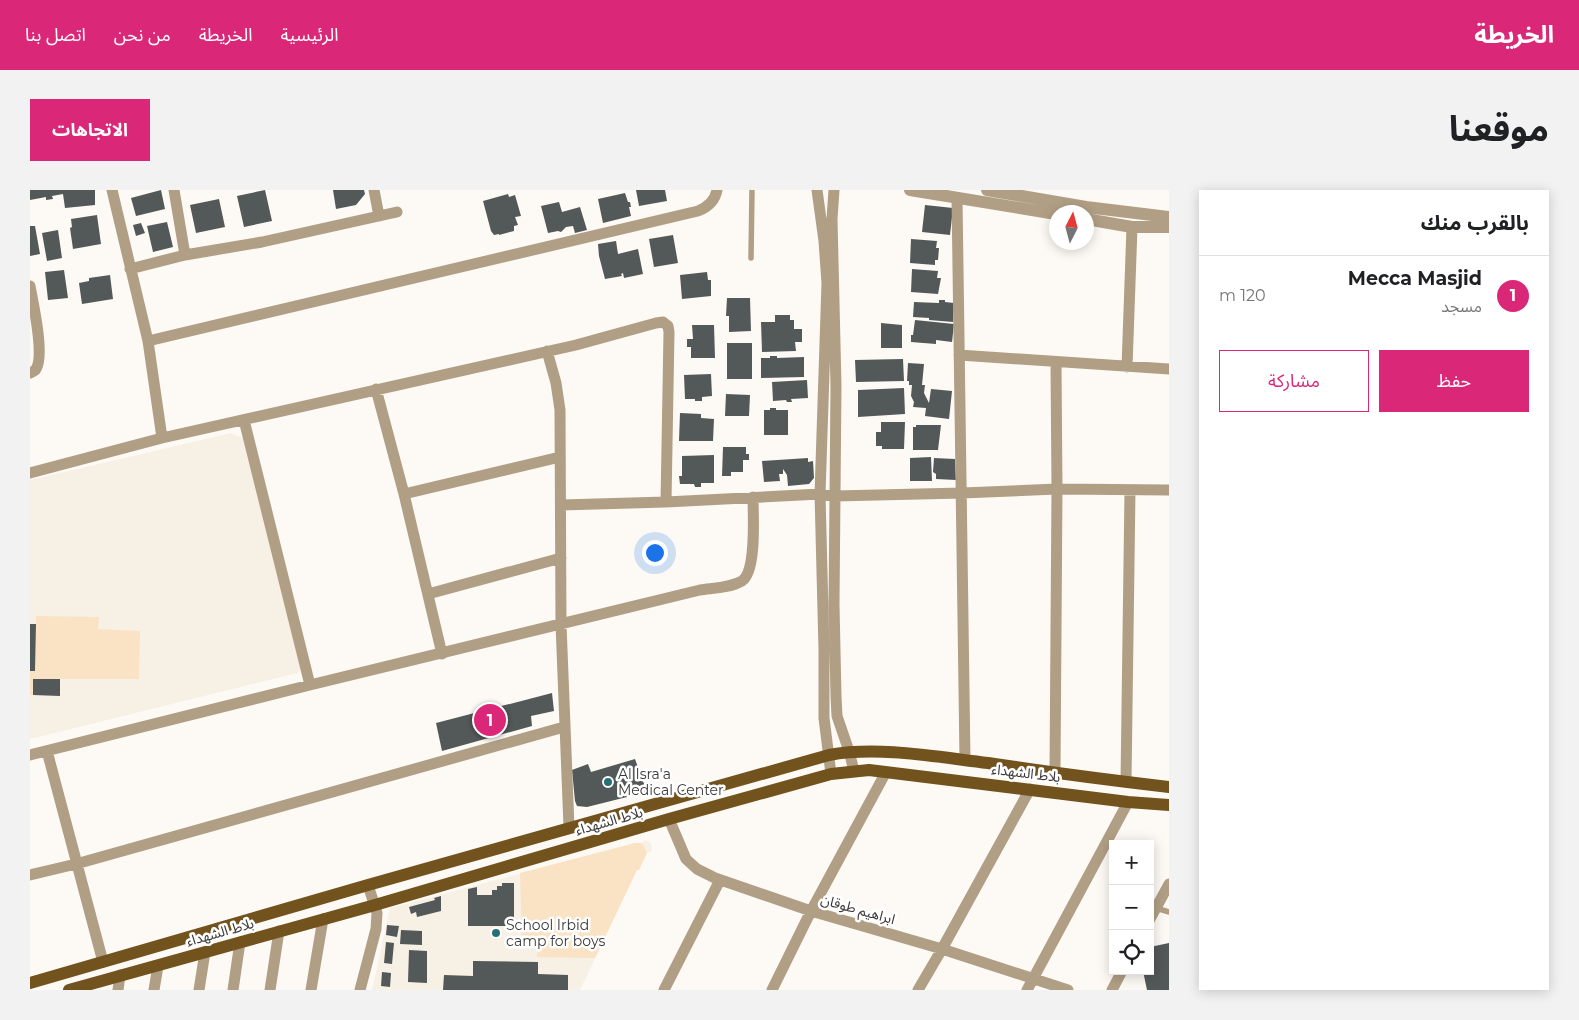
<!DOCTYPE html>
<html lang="ar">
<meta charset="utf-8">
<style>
body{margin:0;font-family:Montserrat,"Noto Sans Arabic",sans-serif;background:#f2f2f2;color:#202124;direction:rtl}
.controls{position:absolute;right:15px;bottom:15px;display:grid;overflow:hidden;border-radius:0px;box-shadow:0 2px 12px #0003}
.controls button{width:45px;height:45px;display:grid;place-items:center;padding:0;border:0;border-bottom:1px solid #e0e0e0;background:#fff;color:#202124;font:25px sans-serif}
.compass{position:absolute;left:1019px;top:15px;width:45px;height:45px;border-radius:50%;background:#fff;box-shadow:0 2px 12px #0003;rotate:6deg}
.you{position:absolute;left:624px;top:362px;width:18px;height:18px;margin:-12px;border:4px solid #fff;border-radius:50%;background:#1a73e8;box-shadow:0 0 0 8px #1a73e833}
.badge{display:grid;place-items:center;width:32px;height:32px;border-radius:50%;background:#db2777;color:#fff;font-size:16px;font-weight:700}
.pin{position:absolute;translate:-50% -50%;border:2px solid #fff;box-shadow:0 1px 5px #0006}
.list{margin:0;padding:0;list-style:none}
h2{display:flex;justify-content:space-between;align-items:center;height:65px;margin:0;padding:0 20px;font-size:21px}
h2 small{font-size:16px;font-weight:400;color:#757577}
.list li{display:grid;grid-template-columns:32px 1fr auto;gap:15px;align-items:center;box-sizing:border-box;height:80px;padding:0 20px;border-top:1px solid #e0e0e0}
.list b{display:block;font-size:19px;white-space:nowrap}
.list p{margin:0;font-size:16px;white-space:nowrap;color:#757577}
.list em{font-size:16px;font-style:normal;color:#757577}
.actions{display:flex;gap:10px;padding:15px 20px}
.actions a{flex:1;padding:11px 0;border:1px solid #db2777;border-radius:0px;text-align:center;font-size:18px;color:#db2777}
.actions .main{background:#db2777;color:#fff}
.icon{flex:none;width:28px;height:28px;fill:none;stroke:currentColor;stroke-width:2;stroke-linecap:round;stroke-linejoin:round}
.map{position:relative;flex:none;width:1139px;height:800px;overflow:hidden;direction:ltr;border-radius:0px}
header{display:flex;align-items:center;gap:30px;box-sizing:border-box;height:70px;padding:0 25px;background:#db2777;color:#fff}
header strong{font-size:24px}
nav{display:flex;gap:28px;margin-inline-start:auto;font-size:18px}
.intro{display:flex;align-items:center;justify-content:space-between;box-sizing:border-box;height:120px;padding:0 30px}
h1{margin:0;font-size:35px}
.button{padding:12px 22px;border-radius:0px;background:#db2777;color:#fff;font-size:18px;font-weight:700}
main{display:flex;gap:30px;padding:0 30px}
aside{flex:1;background:#fff;border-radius:0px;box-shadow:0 2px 12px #0003}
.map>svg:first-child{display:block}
.built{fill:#f7f0e5}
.green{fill:#fae3c4}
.building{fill:#535858}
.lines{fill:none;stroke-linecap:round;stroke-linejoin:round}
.service{stroke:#b19f85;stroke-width:5.5}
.minor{stroke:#b19f85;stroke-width:11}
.tertiary{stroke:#b19f85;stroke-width:12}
.primary{stroke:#72531e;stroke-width:12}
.poi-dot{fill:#267173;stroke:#fff;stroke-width:2}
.labels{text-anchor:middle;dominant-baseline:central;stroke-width:5;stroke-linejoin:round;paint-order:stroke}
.street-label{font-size:14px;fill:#3b3a39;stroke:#fff}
.poi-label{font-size:14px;fill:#3b3a39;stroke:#fff;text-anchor:start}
</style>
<header>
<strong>الخريطة</strong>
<nav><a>الرئيسية</a><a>الخريطة</a><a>من نحن</a><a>اتصل بنا</a></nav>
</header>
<div class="intro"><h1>موقعنا</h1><a class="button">الاتجاهات</a></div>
<main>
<aside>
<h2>بالقرب منك<small></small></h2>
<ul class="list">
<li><span class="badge">1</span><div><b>Mecca Masjid</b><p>مسجد</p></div><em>120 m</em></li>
</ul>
<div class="actions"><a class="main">حفظ</a><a>مشاركة</a></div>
</aside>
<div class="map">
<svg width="1139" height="800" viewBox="0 0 1139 800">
<rect width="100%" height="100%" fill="#fdfaf6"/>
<path class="built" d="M 201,243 L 213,248 L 272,473 L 270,480 L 268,483 L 0,549 L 0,290 Z
M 615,650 L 621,653 L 622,661 L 617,663 L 609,680 L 607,680 L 550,800 L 342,800 L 360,718 L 605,653 L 610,654 Z"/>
<path class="green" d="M 6,426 L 69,427 L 68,439 L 110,441 L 109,489 L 3,489 L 3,505 L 0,505 L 0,481 L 5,481 Z
M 605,653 L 612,653 L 617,663 L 609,680 L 607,680 L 565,768 L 507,767 L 508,752 L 492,752 L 490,683 Z"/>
<path class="building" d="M 0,0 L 65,0 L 65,15 L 35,18 L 33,4 L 22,6 L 23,9 L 16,10 L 16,7 L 0,10 Z
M 131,0 L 135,19 L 106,26 L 101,8 Z
M 235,0 L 242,31 L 214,37 L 207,6 Z
M 303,0 L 334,0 L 335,4 L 326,15 L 306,19 Z
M 606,0 L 635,0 L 637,11 L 609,16 Z
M 595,3 L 598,12 L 600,12 L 601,17 L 599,17 L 601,26 L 573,33 L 568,9 Z
M 478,4 L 479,7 L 485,5 L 491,26 L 485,27 L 488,35 L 484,36 L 484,41 L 469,45 L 469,44 L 464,45 L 461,41 L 453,11 Z
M 189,9 L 195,37 L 166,43 L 160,15 Z
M 529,12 L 532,22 L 550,17 L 557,40 L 545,43 L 543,36 L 536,37 L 531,42 L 528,41 L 518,43 L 511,16 Z
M 895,15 L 923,18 L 920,45 L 892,42 Z
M 67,25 L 71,54 L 43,59 L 40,38 L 42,37 L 41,29 Z
M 137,32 L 143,57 L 123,62 L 117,36 Z
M 111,33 L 115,43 L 106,46 L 103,35 Z
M 0,36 L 5,36 L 10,64 L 0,66 Z
M 28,40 L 32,68 L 17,71 L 12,43 Z
M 643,45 L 648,73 L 624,77 L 619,49 Z
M 881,49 L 907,51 L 906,58 L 909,58 L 908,70 L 905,70 L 905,75 L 880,73 Z
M 586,51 L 588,64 L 608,59 L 613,84 L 594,88 L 593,83 L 591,84 L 592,86 L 575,89 L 569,66 L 568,54 Z
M 882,79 L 908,81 L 907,88 L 911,88 L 908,104 L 881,102 Z
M 34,80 L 38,108 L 18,110 L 15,82 Z
M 677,82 L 678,90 L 681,90 L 681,106 L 652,109 L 650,85 Z
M 80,85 L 83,109 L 52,114 L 49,93 L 59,91 L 59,88 Z
M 697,108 L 720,108 L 721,141 L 699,142 L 699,126 L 696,126 Z
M 909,110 L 915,110 L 915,112 L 924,113 L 923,132 L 899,130 L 899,128 L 883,127 L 884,112 L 909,113 Z
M 745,125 L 760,125 L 760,130 L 764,130 L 764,139 L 772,139 L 772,152 L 765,152 L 766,161 L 732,162 L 731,132 L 745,132 Z
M 885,130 L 924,134 L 922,152 L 906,150 L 906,154 L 881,152 L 881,145 L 883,145 Z
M 851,133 L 872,135 L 872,158 L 851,158 Z
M 662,135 L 684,135 L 685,168 L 661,168 L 661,157 L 657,157 L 657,149 L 663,149 Z
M 697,153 L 722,153 L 722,189 L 697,189 Z
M 740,166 L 747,166 L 747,168 L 774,167 L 774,187 L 731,188 L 731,168 L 740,168 Z
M 873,169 L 874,191 L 826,192 L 825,170 Z
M 878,173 L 894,174 L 892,195 L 895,195 L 894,203 L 899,213 L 901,199 L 922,201 L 919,229 L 895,226 L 896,218 L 883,217 L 884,212 L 881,206 L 882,195 L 879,195 L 879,191 L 877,191 Z
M 681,184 L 682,206 L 672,207 L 672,211 L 665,211 L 665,209 L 655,209 L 654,185 Z
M 777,190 L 778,208 L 761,209 L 762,212 L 757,212 L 756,210 L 743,211 L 742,192 Z
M 874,198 L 875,224 L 828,227 L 828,200 Z
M 696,204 L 720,205 L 719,226 L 695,226 Z
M 740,218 L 746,218 L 746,220 L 758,220 L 758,245 L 734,245 L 734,220 L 740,220 Z
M 650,223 L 671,224 L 671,228 L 684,229 L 683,251 L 649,251 Z
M 851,232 L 875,232 L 874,259 L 852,259 L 852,256 L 846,256 L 846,242 L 851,242 Z
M 886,235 L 911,235 L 908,260 L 883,260 L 883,237 L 886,237 Z
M 693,257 L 716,257 L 716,264 L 719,264 L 719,270 L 713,270 L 713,282 L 701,282 L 701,286 L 692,286 Z
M 684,265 L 684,293 L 671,293 L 671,297 L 665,297 L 664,294 L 650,294 L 649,286 L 652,286 L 652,266 Z
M 901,267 L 902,291 L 880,291 L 880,268 Z
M 778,268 L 778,272 L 783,271 L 784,288 L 779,294 L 758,296 L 757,285 L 753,279 L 753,284 L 749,284 L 750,291 L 734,292 L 732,271 Z
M 904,268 L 925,269 L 926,290 L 906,289 L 906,284 L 903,282 Z
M 0,434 L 6,434 L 5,481 L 0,481 Z
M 3,489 L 30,489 L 30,506 L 3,505 Z
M 522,503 L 524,521 L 501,526 L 502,536 L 412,561 L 406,533 Z
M 605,569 L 617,602 L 557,617 L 547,616 L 545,611 L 542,580 L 558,574 L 561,582 Z
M 472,693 L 484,693 L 484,736 L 438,736 L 438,699 L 447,697 L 447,705 L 462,705 L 462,700 L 467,700 L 467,696 L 472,696 Z
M 411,706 L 411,721 L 387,727 L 386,722 L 381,724 L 379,717 L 405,710 L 404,708 Z
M 357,735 L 369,736 L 367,747 L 356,745 Z
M 371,740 L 392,741 L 392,755 L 370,754 Z
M 356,752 L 364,753 L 362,774 L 354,773 Z
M 1139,753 L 1139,800 L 1117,800 L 1113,781 L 1120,781 L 1120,757 Z
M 379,760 L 397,761 L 397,793 L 378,792 Z
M 443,771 L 508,772 L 508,784 L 538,785 L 538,800 L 413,800 L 414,785 L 443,786 Z
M 352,782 L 361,783 L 360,797 L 351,796 Z"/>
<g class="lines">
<path class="service" d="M 721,68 L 722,0
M 1126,718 L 1139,722"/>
<path class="minor" d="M 82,0 L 118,151 L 132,248
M 144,0 L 155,65
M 344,0 L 349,26
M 787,0 L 794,51 L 797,93 L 790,304 L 794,460 L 794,528 L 801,584
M 804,0 L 802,29 L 806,196 L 804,414 L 806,506 L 807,526 L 819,561 L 824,581
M 927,8 L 935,570
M 100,79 L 155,65 L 232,52 L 367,22
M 0,96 C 3,113 15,165 6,179 C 5,181 2,182 0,183
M 118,151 L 668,21 C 678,17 685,11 687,0
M 517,161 L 526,193 L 530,220 L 531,434 L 539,637
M 929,165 L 1139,179
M 1097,177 L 1102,37
M 346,199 L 374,304 L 412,464
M 214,230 L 280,495
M 0,283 L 132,248 L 546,155 L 626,133 L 633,132 L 638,136 L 639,142 L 636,312
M 374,304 L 530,267
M 531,315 L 636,312 L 790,304 L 805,306 L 932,303 L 1027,299 L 1139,300
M 398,404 L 531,368
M 17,561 L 73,772
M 0,565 L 280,495 L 670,400 C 683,398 700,398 712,391 C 727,381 723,325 723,307
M 1025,583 L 1027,299 L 1026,173
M 1096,592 L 1100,300
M 639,629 L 656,669 L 667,679 L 685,688 L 781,721 L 912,759 L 1038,800
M 0,685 L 46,674 L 534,537
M 1120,729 L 1139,694
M 88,800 L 90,785
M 124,800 L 128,776
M 169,800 L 175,762
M 203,800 L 210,752
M 240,800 L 249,741
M 281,800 L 293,729
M 330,800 L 346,739 L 347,723 L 338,695
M 634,800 L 690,690
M 742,800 L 781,721 L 856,582
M 888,800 L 912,759 L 1000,599
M 997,800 L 1098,612
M 1082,800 L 1092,781"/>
<path class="tertiary" d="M 880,0 L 1026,24
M 957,0 L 1056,17 L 1139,27
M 1056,29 L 1102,37 L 1139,37"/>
<path class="primary" d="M 0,793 L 338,695 L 799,565 C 849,556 907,567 958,573 C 1018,582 1079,590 1139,597
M 39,800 L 345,715 L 639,629 L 801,584 L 839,580 L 1098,612 L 1139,615"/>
</g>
<g class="poi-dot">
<circle cx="578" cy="592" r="5"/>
<circle cx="466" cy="743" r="5"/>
</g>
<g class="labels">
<g class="street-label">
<text transform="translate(996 583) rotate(7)">بلاط الشهداء</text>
<text transform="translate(579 631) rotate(-16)">بلاط الشهداء</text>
<text transform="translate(828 719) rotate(16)">ابراهيم طوقان</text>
<text transform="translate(190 742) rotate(-16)">بلاط الشهداء</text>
</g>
<g class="poi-label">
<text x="588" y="584">Al Isra'a<tspan x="588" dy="16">Medical Center</tspan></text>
<text x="476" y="735">School Irbid<tspan x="476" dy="16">camp for boys</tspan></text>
</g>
</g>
</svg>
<div class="controls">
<button>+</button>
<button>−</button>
<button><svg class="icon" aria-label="locate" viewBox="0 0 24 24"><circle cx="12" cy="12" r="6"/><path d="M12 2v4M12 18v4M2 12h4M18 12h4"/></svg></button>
</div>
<svg class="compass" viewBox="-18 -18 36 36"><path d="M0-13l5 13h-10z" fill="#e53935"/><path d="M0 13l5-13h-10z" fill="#757577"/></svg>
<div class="you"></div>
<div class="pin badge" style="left:460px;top:530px">1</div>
</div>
</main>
